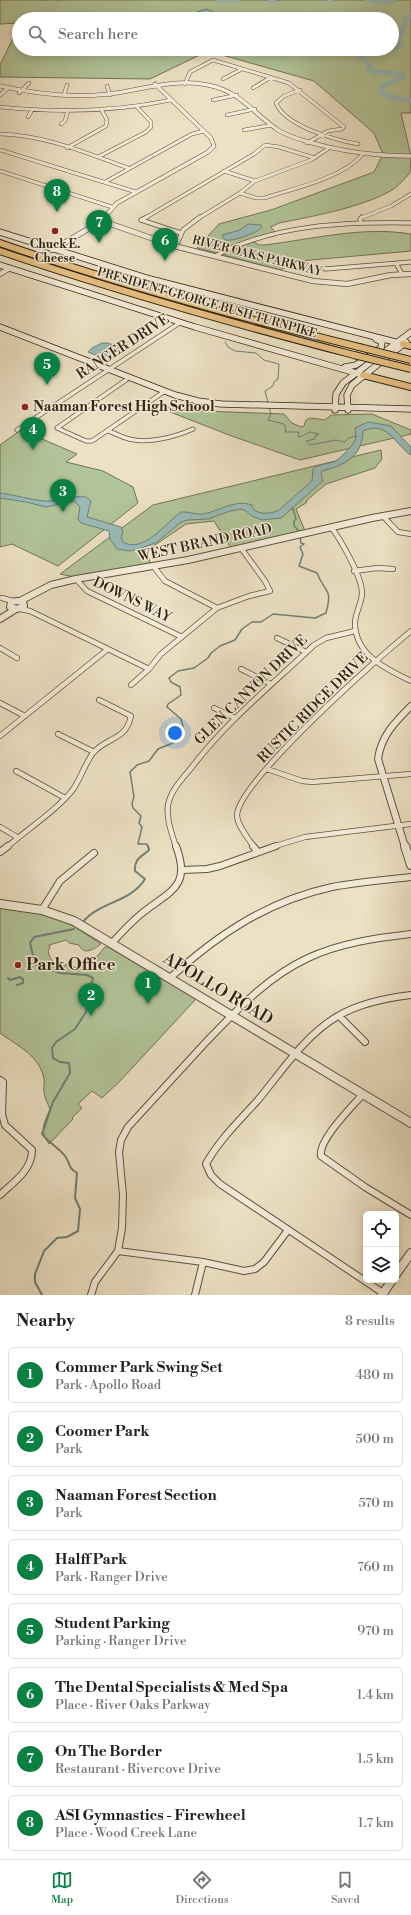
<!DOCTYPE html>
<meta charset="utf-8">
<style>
body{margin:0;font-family:"Libre Bodoni",serif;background:#f6f6f6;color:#202124}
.controls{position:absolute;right:12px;bottom:12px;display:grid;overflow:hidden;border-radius:6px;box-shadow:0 2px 10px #0003}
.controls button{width:36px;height:36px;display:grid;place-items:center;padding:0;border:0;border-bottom:1px solid #e0e0e0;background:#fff;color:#202124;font:20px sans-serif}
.you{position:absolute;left:175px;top:733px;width:14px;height:14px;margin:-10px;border:3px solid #fff;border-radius:50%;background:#1a73e8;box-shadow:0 0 0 6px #1a73e833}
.badge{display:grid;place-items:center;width:26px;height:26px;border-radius:50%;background:#0b8043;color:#fff;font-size:13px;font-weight:700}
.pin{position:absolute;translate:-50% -33px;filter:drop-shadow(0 1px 2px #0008)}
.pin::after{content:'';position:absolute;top:21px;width:14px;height:12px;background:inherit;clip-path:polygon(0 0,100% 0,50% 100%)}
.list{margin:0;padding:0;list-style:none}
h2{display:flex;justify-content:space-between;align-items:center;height:52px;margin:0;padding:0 16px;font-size:17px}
h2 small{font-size:13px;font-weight:400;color:#757577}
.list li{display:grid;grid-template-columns:26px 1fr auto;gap:12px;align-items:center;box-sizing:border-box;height:56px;margin:0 8px 8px;padding:0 8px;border:1px solid #e0e0e0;border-radius:6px}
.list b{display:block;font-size:15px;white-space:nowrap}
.list p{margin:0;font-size:13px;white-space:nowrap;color:#757577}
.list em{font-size:13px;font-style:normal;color:#757577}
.icon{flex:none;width:22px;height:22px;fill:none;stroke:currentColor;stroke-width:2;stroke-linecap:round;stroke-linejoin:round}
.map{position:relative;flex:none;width:411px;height:1295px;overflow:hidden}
.search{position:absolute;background:#fff;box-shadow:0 2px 10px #0003;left:12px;right:12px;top:12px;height:44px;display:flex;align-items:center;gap:10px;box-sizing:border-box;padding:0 14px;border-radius:22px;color:#757577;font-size:15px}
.sheet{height:564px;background:#fff}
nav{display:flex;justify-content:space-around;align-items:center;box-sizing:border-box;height:56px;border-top:1px solid #e0e0e0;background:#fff;font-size:11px;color:#757577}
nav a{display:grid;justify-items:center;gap:2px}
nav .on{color:#0b8043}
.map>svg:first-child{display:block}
.green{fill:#b2c499;stroke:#727456}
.water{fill:#99bcb8;stroke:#6f7f76}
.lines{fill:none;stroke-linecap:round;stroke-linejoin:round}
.stream-far2{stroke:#6f7f76;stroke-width:1}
.stream-far1{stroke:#6f7f76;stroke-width:1.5}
.stream{stroke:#6f7f76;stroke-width:2}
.river{stroke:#99bcb8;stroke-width:5}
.minor-far3-casing{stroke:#60523e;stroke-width:4}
.minor-far2-casing{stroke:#60523e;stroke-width:5}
.minor-far1-casing{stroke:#60523e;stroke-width:6}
.minor-casing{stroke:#60523e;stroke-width:8}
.tertiary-far3-casing{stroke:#60523e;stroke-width:4.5}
.tertiary-far2-casing{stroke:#60523e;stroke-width:6}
.tertiary-far1-casing{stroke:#60523e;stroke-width:8}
.tertiary-casing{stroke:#60523e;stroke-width:10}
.secondary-casing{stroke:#312312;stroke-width:7}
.motorway-casing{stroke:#312312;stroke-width:8}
.minor-far3{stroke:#f3ecd9;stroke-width:3}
.minor-far2{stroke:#f3ecd9;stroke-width:3.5}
.minor-far1{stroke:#f3ecd9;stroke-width:4.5}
.minor{stroke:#f3ecd9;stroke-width:6}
.tertiary-far3{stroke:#f3ecd9;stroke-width:3.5}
.tertiary-far2{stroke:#f3ecd9;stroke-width:4.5}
.tertiary-far1{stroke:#f3ecd9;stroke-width:6}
.tertiary{stroke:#f3ecd9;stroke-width:8}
.secondary{stroke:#f3ecd9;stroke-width:5.5}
.motorway{stroke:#e6c082;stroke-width:6}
.motorway-bridge-casing{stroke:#312312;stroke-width:8;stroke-linecap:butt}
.motorway-bridge{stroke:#e6c082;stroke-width:6}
.poi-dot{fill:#8f2418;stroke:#f3ecd9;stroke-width:1.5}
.labels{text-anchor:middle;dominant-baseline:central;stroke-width:3;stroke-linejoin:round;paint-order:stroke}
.far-poi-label{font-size:12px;font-weight:bold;fill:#312312;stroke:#f3ecd9}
.far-street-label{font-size:12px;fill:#312312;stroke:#f3ecd9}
.street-label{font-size:14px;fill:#312312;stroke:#f3ecd9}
.poi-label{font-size:14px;font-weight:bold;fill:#312312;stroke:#f3ecd9;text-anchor:start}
.near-poi-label{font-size:17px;font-weight:bold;fill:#312312;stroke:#f3ecd9;text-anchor:start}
.near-street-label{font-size:17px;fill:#312312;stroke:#f3ecd9}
</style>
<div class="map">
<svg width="411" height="1295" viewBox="0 0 411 1295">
<rect width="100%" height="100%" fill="#ece1c4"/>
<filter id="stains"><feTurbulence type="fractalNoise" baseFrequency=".005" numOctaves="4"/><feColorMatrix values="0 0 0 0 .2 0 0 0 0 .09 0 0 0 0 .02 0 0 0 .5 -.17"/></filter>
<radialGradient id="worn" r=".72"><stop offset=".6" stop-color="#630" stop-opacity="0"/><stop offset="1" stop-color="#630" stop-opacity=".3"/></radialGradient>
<path class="green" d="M 0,0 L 411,0 L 411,113 L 401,113 L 411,156 L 410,173 C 405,178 400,184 395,188 C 369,206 310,217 279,223 L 271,227 L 277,235 L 252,241 L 259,245 L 265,245 C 313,239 363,226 411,234 L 411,251 L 300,261 L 280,270 L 197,248 L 219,224 L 271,210 L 374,172 L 383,154 L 374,133 L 314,81 L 208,51 L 150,79 L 0,77 L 0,65 L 19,26 L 19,49 L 392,49 L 392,19 L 19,19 L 19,23 L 0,24 Z
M 174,404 L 203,411 L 284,414 L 292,423 L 301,427 L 304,426 L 306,420 L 310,418 L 325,420 L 331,415 L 372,414 L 411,430 L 411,434 L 300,460 L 229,435 L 165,410 Z
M 21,430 L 77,454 L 66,462 L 103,471 L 133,487 L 138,503 L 58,566 L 12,544 L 0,547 L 0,445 Z
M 381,450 L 382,459 L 375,468 L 326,484 L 307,500 L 306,503 L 296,509 L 305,531 L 231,548 L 214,521 L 186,524 L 146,551 L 151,565 L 75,577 L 60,574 L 153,505 Z
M 0,907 L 30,911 L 67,922 L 101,944 C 94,949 84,956 79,945 L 69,943 L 66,940 L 49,945 L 50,948 L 48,950 C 50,961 53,963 64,966 L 67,964 C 74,967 80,971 87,965 L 86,962 L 89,962 L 91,959 L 94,960 L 105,947 L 108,947 L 196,999 L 121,1080 L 102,1098 L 92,1091 L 78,1104 L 82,1108 L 72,1118 L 73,1119 L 49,1144 C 39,1130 44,1124 50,1109 C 48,1104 44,1097 44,1091 C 43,1087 45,1083 44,1079 C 40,1056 18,1046 0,1033 Z"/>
<path class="water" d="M 206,9 L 224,16 L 259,19 L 208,19 L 197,12 Z
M 248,224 L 261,225 L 262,227 C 258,233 232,242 225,240 L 222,235 L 240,230 Z
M 102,343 L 108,343 L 123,349 L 106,359 L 88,352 L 92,348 Z
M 368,422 L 391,426 L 411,447 L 411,455 C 394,444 388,420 363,431 C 362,458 344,465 322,471 L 321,473 L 323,481 L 281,518 L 262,520 L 252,516 L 246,511 L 242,509 L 230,511 L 208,519 L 188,520 L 181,522 L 157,542 L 139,549 L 129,551 L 117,549 L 110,539 L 109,531 L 81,523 L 78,519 L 80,507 L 74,501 L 46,507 L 26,502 L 0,498 L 0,493 C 14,495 29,499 43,501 C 58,502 71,495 86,497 L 91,501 L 87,517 L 121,527 L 123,532 L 121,537 L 123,542 C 143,554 166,523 181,512 C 188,511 195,515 203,514 C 220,511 234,499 252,505 L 253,509 C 260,515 271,514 279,510 L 312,481 L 313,469 C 319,464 326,464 334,462 C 339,460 353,445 356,439 L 355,428 Z"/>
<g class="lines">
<path class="stream-far2" d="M 40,0 L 48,0
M 55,0 L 60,0
M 225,342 L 228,347 L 235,351 L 256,353 L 264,360 L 279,364 L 278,379 L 274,382 L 273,386 L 265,391 L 268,403
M 269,407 L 271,414 L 268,420 L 284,424 L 286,429 L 285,432 L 299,432 L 298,436 L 300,437 L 310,432 L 319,434 L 315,436 L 315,439 L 306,441 L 310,445 L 336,440 L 345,442 L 348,438 L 357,436"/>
<path class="stream-far1" d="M 291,509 L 293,509 L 296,519 L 294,521 L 294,526 L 300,532
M 148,847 L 147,844 L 138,844 L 142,827 L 139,823 L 141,816 L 133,808 L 132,803 L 134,797 L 130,772 L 137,765 L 149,761 L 158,749 L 173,743 L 180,735 L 183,726 L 181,719 L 167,707 L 168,704 L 181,695 L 180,687 L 171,682 L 169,678 L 178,671 L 194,668 L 208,658 L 211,653 L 220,646 L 235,640 L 242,629 L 252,622 L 261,622 L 273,614 L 315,618 L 326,613 C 333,587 325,594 317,573 L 299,566 L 303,554 L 300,547 L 304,544 L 301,543 L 300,536"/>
<path class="stream" d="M 83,922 C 100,901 130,903 145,879 L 135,871 C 134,859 141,857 149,850 L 148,846
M 8,978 L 10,980 L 20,977 L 23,979 L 23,983 L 17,985
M 42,1295 L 35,1282 L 35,1274 L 44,1251 L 57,1238 L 67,1237 L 78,1231 L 80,1209 L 75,1198 L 77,1173 C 67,1167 71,1164 65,1156 C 59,1148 49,1143 42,1134 L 53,1102 L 70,1073 L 69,1063 L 60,1062 L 53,1058 L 52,1048 L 56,1042 L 75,1029 L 86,1012 L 93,978 L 87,975 L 60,973 L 35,964 L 30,943 L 34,937 L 74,929"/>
<path class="river" d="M 219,0 L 237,0
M 270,0 L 274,0
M 329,0 L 331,0
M 367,0 L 384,2 L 394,0
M 392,47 L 402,46 L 397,40 L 397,36 L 404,30 L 405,19 L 411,15
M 364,49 L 360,56 L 371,66 L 367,69 L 376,72 L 404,74 L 404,77 L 382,86 L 381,91 L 388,96 L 411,101"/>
<g class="minor-far3-casing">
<path id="minor-far3" d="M 223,79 L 242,69
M 185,84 L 190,72 L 213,60 L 289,83 L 344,127 L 342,129 L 328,131 L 307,143
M 107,86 L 110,95
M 253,88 L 271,77
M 300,90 L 284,96 L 276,103 C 285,126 335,140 358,144
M 19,93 L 29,83
M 0,95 L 8,88
M 64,95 L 67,85
M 213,100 L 237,95
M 0,107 C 58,113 114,112 171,100
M 227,115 L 255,109
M 28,117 L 32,110
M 61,124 L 65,121 L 68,110
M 244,130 L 272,125
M 0,134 C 45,135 86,153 128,168
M 67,148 L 106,126 L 107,120 L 102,111
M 0,150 L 136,192
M 98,157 L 146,132 L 151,127 L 151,122 L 137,107
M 0,171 L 112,207
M 224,171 L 255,181
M 105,182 L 192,134 L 204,131
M 240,193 L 256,198 L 265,198 C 294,188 341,179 362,155
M 145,218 L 254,154 L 265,145 L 279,147 L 315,158
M 199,218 L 240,193 L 255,181 L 311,160 L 329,148
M 361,218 L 391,206 L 411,194"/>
</g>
<g class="minor-far2-casing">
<path id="minor-far2" d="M 147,217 L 141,220 L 181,233
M 361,223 L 360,219 L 362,217
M 174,246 L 178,242 L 183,230 L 200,217
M 215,256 C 275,224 344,222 411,223
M 396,263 L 402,274
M 325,269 L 411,262
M 126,380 L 57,428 L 86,441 L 92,441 L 165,391
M 17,430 L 181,322
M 108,431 C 115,433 121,437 129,439 C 148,444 175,437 193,429"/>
</g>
<g class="minor-far1-casing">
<path id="minor-far1" d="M 383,516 L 398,532 L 411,534
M 331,527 C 341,540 362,577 362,593 C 362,603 355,613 355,623 C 355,655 386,669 411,681
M 154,567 L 165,581 L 217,608
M 354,571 L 377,568 L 393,569
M 76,579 L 87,591 L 182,637
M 2,598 L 13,601
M 20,609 L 30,611 L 149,669
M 277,638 L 306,652
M 0,648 L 17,658
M 241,669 L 271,684
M 131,685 L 149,669 L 161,654 L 217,608 L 249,596 L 270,591 L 265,581 L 241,548
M 0,703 L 25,716
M 214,708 L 235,718
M 58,734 L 94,752
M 0,736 L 108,649
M 267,769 L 302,781 L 312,782 L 411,774
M 16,771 L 65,798
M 0,827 L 17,837
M 7,847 C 25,831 61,807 74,788 C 81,777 85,764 93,753 C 106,737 126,741 131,716 L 99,700
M 176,847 C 172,834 166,819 168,805 C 171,790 182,779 192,767 C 227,721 272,685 314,645 L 326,638 L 355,631
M 254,847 C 248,838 237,825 237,815 C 239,781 380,656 411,631
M 272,847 L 305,837 L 411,824"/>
</g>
<g class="minor-casing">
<path id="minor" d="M 253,846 L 257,851
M 0,852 L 8,846
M 182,870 L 207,869 L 220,866 L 276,846
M 42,910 L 60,881 L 94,853
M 112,943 C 121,933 130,923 141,914 C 169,891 192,888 176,846
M 170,978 C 218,934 268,901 332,887 C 358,882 385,880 411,877
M 339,1016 L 365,1042
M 0,1080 L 3,1082 L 2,1114 L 5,1125 L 32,1150 C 32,1170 14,1182 0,1195
M 363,1094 C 352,1107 318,1140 321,1156 L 365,1187 L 411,1215
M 118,1251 L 203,1262 L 244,1271 L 255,1269 L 264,1262 L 288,1230
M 383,1293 L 220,1184 L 211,1175 L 206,1164 C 219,1140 240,1120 258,1100 C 282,1071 305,1035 338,1016 C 360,1003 386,998 411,995
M 91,1295 L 95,1282 L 118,1251 L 122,1228 L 123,1195 L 119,1152 L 121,1140 L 128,1127 C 154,1099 180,1070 206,1042 C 237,1010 267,977 308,958 C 340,943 376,938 411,934
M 195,1295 L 203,1262"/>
</g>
<g class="tertiary-far3-casing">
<path id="tertiary-far3" d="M 0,86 C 35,94 72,98 109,94 C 142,90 173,78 208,85 C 240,91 253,113 278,130 C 287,136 299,139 309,142 C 343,152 376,156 411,156
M 104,218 L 117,203 L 208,152 L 214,146 L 211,138 L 155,84"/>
</g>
<g class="tertiary-far2-casing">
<path id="tertiary-far2" d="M 102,221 L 174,246 L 313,281 L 347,284 L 391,275 L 411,274
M 52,250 L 102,221 L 105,217
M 0,274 L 10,268"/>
</g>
<g class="tertiary-far1-casing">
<path id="tertiary-far1" d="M 17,601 L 23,602 L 24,606 L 17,609 L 10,607 L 11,602 Z
M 20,601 L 51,585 L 76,579 L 188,560 L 372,518 L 411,511
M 0,619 L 16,609
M 405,847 L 378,759 C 381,736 395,722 411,706"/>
</g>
<g class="tertiary-casing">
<path id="tertiary" d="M 405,846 L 411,865
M 0,904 L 42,910 L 74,921 L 411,1123
M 396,1274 L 411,1253
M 382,1295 L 392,1280"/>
</g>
<g class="secondary-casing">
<path id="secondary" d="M 0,232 L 150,279 L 403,344
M 0,265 L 195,327 L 363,375
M 0,327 L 175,395 L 198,401 L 221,404 L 411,409
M 345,367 L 356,365 L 381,348 L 382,342 L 376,339
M 335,410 L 336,394 L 343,383 L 411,332
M 348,410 L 347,395 L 352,385 L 406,342"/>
</g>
<g class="motorway-casing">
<path id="motorway" d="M 0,243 C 118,284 238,317 359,347
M 0,251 C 116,291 235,324 354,355
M 403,344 L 411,346
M 363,375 L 411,387"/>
</g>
<use href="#minor-far3" class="minor-far3"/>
<use href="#minor-far2" class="minor-far2"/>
<use href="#minor-far1" class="minor-far1"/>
<use href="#minor" class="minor"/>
<use href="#tertiary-far3" class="tertiary-far3"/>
<use href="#tertiary-far2" class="tertiary-far2"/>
<use href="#tertiary-far1" class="tertiary-far1"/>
<use href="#tertiary" class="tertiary"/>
<use href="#secondary" class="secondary"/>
<use href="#motorway" class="motorway"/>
<g class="motorway-bridge-casing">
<path id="motorway-bridge" d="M 359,347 L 411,360
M 354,355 L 411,369"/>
</g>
<use href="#motorway-bridge" class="motorway-bridge"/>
</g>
<g class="poi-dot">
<circle cx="55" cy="231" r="4"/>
<circle cx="25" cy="407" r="4"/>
<circle cx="18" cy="965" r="4"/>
</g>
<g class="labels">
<g class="far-poi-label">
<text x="55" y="244">Chuck E.<tspan x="55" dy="14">Cheese</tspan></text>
</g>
<g class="far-street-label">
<text transform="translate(257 256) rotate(14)">RIVER OAKS PARKWAY</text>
<text transform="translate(207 303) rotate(16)">PRESIDENT GEORGE BUSH TURNPIKE</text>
</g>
<g class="street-label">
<text transform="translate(123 347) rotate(-33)">RANGER DRIVE</text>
<text transform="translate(205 543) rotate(-12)">WEST BRAND ROAD</text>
<text transform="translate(132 600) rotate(26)">DOWNS WAY</text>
<text transform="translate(251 690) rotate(-44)">GLEN CANYON DRIVE</text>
<text transform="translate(313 708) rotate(-45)">RUSTIC RIDGE DRIVE</text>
</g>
<g class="poi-label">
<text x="33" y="407">Naaman Forest High School</text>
</g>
<g class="near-poi-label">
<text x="26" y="965">Park Office</text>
</g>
<g class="near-street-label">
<text transform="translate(218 989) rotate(31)">APOLLO ROAD</text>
</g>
</g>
<rect width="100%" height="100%" filter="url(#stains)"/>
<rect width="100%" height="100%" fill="url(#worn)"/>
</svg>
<div class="controls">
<button><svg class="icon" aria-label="locate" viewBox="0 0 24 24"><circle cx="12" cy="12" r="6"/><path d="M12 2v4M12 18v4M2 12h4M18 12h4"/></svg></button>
<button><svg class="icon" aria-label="layers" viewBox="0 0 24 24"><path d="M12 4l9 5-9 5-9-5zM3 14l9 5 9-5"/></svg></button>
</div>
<div class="you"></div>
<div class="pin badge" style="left:148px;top:1004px">1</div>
<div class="pin badge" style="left:91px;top:1016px">2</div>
<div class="pin badge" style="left:63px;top:512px">3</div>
<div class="pin badge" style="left:33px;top:450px">4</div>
<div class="pin badge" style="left:47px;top:385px">5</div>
<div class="pin badge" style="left:165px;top:261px">6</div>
<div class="pin badge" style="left:99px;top:243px">7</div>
<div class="pin badge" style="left:57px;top:212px">8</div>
<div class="search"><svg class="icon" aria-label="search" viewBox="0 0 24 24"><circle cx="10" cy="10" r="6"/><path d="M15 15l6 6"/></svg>Search here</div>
</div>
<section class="sheet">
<h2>Nearby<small>8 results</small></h2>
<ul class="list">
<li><span class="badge">1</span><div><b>Commer Park Swing Set</b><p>Park · Apollo Road</p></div><em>480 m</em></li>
<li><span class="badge">2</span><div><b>Coomer Park</b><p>Park</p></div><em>500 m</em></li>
<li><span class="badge">3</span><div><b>Naaman Forest Section</b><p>Park</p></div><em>570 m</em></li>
<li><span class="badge">4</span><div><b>Halff Park</b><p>Park · Ranger Drive</p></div><em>760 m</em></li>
<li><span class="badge">5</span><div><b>Student Parking</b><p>Parking · Ranger Drive</p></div><em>970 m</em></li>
<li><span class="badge">6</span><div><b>The Dental Specialists &amp; Med Spa</b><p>Place · River Oaks Parkway</p></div><em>1.4 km</em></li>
<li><span class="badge">7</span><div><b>On The Border</b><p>Restaurant · Rivercove Drive</p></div><em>1.5 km</em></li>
<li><span class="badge">8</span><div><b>ASI Gymnastics - Firewheel</b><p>Place · Wood Creek Lane</p></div><em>1.7 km</em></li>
</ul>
</section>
<nav>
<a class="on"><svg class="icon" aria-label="map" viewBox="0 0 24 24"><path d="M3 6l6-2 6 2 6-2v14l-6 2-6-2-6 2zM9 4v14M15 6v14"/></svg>Map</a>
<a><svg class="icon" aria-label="directions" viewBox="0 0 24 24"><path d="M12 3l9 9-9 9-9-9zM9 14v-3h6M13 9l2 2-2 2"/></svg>Directions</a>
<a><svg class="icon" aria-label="saved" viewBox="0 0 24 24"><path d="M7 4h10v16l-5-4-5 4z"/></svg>Saved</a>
</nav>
